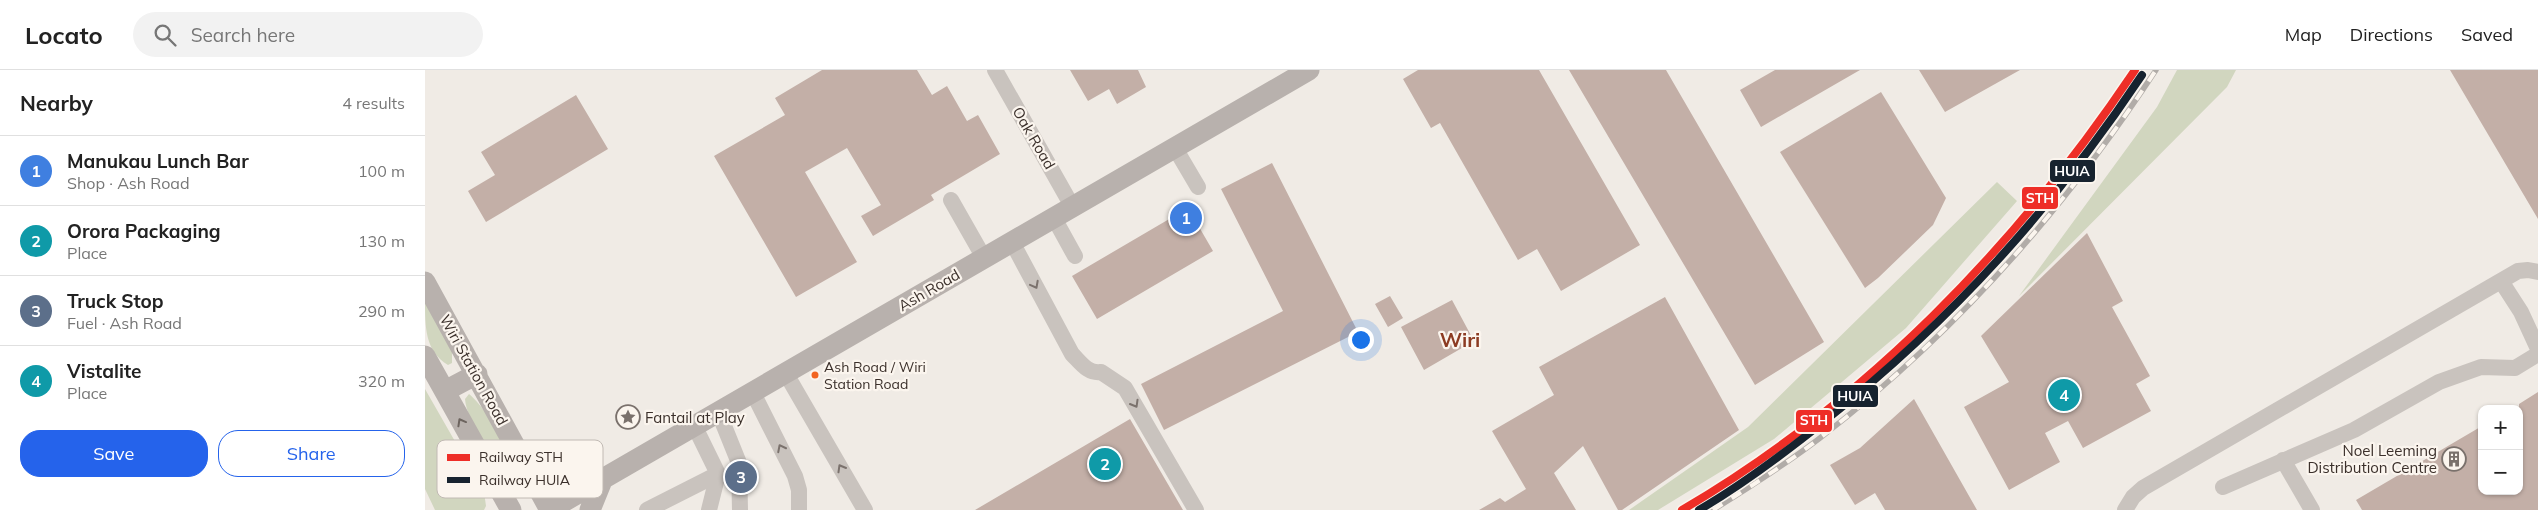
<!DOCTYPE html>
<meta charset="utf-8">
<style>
body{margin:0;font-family:Mulish,sans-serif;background:#f2f2f2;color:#222}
.controls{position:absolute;right:15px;bottom:15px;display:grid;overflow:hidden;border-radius:10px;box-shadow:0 1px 4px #0004}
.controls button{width:45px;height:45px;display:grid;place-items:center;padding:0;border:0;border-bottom:1px solid #e0e0e0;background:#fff;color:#222;font:25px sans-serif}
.you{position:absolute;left:935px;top:269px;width:18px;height:18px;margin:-12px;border:4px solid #fff;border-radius:50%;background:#1a73e8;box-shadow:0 0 0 8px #1a73e833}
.badge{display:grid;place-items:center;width:32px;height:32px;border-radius:50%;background:#2563eb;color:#fff;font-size:16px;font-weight:700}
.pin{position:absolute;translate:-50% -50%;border:2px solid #fff;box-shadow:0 1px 5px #0006}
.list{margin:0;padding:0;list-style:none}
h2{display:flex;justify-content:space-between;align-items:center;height:65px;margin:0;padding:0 20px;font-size:21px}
h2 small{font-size:16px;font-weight:400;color:#767676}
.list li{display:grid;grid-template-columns:32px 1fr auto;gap:15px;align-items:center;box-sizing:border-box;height:70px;padding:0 20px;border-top:1px solid #e0e0e0}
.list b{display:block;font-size:19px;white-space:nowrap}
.list p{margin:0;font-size:16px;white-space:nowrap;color:#767676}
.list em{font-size:16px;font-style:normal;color:#767676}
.actions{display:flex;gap:10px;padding:15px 20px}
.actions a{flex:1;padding:11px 0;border:1px solid #2563eb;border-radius:20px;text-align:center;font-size:18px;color:#2563eb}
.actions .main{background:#2563eb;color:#fff}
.icon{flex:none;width:28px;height:28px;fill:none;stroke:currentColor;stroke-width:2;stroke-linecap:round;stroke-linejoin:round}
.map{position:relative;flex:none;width:2113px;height:440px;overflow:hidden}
header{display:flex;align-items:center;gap:30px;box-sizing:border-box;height:70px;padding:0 25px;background:#fff;border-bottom:1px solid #e0e0e0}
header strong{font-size:24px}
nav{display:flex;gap:28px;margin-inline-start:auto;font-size:18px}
.search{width:350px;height:45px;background:#f2f2f2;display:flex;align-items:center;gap:12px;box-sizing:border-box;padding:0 18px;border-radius:28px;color:#767676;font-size:19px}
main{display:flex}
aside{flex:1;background:#fff}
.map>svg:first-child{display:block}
.green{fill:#d1d6bf}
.building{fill:#c3afa7}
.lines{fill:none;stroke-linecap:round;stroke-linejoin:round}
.minor{stroke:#c9c3be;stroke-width:16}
.major{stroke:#b8b1ad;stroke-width:21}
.rail-casing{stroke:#b1aca8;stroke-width:5.5}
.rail{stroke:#fbf5ee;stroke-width:4;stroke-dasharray:11;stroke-linecap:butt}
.rail-1-casing{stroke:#fbf5ee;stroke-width:11}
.rail-2-casing{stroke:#fbf5ee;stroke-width:11}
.rail-1{stroke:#ee2e27;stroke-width:8}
.rail-2{stroke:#17232f;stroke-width:8}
.oneway{stroke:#7b726d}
.oneway2{stroke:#6d645f}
.bus-dot{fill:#f26522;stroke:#fbf5ee;stroke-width:2}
.labels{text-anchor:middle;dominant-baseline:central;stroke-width:4.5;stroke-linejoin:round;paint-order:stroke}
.bus-label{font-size:14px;fill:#3b302b;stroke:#fbf5ee;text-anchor:start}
.street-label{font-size:15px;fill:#3b302b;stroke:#fbf5ee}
.poi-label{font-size:15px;fill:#3b302b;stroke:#fbf5ee;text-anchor:start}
.district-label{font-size:20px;font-weight:bold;fill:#8c3b22;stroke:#fbf5ee}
.key{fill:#fbf5ee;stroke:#c1bab4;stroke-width:1}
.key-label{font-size:14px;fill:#3b302b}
.line-badge{stroke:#fbf5ee;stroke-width:2}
.badge-label{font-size:14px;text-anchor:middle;font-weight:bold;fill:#fff}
</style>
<header>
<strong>Locato</strong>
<div class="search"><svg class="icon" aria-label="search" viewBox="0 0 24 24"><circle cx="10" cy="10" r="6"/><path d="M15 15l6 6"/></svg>Search here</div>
<nav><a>Map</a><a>Directions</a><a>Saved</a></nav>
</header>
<main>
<aside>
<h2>Nearby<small>4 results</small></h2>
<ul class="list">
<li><span class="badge" style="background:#3f7fe0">1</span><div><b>Manukau Lunch Bar</b><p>Shop · Ash Road</p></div><em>100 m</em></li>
<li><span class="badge" style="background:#0f9aa8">2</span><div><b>Orora Packaging</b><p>Place</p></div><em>130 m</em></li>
<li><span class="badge" style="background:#5c6f8a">3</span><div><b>Truck Stop</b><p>Fuel · Ash Road</p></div><em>290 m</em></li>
<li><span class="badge" style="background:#0f9aa8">4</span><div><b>Vistalite</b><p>Place</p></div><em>320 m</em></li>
</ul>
<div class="actions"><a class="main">Save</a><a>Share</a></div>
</aside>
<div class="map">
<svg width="2113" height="440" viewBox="0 0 2113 440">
<rect width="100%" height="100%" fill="#f0ebe5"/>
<path class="green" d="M 1752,0 L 1811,0 L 1802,17 L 1594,226 L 1732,37 Z
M 1572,112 L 1592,131 L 1481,258 L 1349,369 L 1233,440 L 1204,440 L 1323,357 Z
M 0,230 L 27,278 L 27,293 L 23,295 C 0,281 0,257 0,230 Z
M 0,319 L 59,422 L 61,436 L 59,440 L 10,440 L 0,419 Z
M 44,324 C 65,342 100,398 100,426 L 95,423 C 78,401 42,356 40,329 Z"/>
<path class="building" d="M 397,0 L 492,0 L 507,25 L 522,16 L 542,51 L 553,45 L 575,84 L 506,125 L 509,130 L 448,166 L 436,146 L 456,135 L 422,78 L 380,102 L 432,192 L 371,227 L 289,86 L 360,45 L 350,28 Z
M 645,0 L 713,0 L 721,17 L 692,34 L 684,19 L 663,31 Z
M 993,0 L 1114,0 L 1215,175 L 1136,221 L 1112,179 L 1093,190 L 1015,53 L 1006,58 L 978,9 Z
M 1144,0 L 1241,0 L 1399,272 L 1330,315 Z
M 1350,0 L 1435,0 L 1336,57 L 1315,20 Z
M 1494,0 L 1595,0 L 1520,42 Z
M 2025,0 L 2113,0 L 2113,149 Z
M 1456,22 L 1521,128 L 1508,155 L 1453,208 L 1440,218 L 1355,82 Z
M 151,25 L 183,79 L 61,152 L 43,121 L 70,105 L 56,82 Z
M 847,93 L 933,262 L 739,360 L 716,314 L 858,241 L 796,119 Z
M 763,138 L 788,181 L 672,249 L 647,206 Z
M 1662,163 L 1698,231 L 1687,237 L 1725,306 L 1711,314 L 1726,341 L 1658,378 L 1643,351 L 1620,363 L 1635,392 L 1584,420 L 1539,337 L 1584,312 L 1556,266 Z
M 965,226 L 978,248 L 963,257 L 950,234 Z
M 1240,227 L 1314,360 L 1197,440 L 1193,440 L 1158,376 L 1129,403 L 1151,440 L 1054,440 L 1075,428 L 1080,432 L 1101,419 L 1067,361 L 1129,325 L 1114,297 Z
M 1027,230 L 1049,271 L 999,300 L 976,257 Z
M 2113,322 L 2113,440 L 1937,440 L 1931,430 L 2057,356 L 2057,421 L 2094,421 L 2094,334 Z
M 1489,329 L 1552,440 L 1460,440 L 1450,423 L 1430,435 L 1405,395 L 1435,378 Z
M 705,349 L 758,440 L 550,440 Z"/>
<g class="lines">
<path class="minor" d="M 570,0 L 647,136
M 750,78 L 773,117
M 526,130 L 559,188
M 629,148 L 650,186
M 587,172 L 647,284 C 656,293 663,304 676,302 L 700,318 L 771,440
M 2076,211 L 2096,242 L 2113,279
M 360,302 L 440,440
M 327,321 L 370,406 L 374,420 L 374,440
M 293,341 L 314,393 L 315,440
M 269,355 L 293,404 L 284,440
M 1858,390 L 1887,440
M 1798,417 L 1929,360 L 2014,312 L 2056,297 L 2090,298 L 2113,284
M 222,440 L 293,404
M 1700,440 L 1708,427 L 1718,418 L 2093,201 L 2103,200 L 2113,202"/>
<path class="major" d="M 0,212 L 125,440
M 0,286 L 86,440
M 20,321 L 52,304
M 99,392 L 135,403 L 178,408
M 124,440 L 884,0
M 165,440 L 178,408"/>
<g class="rail-casing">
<path id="rail" d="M 1288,440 C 1325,417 1361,394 1395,368 C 1527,266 1640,139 1731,0"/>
</g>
<use href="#rail" class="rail"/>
<g class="rail-1-casing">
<path id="rail-1" d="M 1257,440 C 1441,332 1592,176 1710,0"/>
</g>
<g class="rail-2-casing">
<path id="rail-2" d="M 1274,440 C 1319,414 1361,382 1401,350 C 1527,250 1628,138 1717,5"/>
</g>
<use href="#rail-1" class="rail-1"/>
<use href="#rail-2" class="rail-2"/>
</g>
<defs><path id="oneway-chevron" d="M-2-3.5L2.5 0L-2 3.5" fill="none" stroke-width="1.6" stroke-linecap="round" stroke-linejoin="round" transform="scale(1.25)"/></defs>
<g class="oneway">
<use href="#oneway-chevron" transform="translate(610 215) rotate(62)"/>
<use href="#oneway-chevron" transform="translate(710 334) rotate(60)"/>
<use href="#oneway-chevron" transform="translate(356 378) rotate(-117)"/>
<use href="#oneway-chevron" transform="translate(416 398) rotate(-120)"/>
</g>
<use class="oneway2" href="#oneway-chevron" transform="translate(36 352) rotate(-119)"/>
<defs>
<g id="sight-ring" transform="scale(1.25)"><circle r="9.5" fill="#fbf5ee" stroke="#7a716c" stroke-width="1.5"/><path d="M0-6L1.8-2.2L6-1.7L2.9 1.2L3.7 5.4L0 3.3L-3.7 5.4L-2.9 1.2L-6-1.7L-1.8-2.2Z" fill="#7a716c"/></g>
<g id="building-ring" transform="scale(1.25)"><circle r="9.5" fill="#fbf5ee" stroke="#7a716c" stroke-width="1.5"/><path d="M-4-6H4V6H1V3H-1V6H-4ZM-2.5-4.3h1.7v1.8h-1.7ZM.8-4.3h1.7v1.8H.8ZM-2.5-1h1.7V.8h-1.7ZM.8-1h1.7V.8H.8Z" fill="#7a716c"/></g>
</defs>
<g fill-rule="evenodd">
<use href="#sight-ring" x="203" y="347"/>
<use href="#building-ring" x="2029" y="389"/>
</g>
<circle class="bus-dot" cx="390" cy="305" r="4.5"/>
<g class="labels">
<g class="bus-label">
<text x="399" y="297">Ash Road / Wiri<tspan x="399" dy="17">Station Road</tspan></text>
</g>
<g class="street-label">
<text transform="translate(609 68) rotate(60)">Oak Road</text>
<text transform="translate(504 220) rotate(-30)">Ash Road</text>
<text transform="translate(49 300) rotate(61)">Wiri Station Road</text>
</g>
<g class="poi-label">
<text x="220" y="347">Fantail at Play</text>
<text x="2012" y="380" text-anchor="end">Noel Leeming<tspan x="2012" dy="17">Distribution Centre</tspan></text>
</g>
<g class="district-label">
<text x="1035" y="269">Wiri</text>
</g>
</g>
<rect x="12" y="370" width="166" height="58" rx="8" class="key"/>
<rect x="22" y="384" width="23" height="7" fill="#ee2e27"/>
<rect x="22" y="407" width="23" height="6" fill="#17232f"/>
<g class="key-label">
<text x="54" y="392">Railway STH</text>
<text x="54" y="415">Railway HUIA</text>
</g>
<g class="line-badge">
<rect x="1624" y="89" width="47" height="24" rx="5" fill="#17232f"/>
<rect x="1596" y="116" width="38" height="24" rx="5" fill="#ee2e27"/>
<rect x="1407" y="314" width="47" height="24" rx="5" fill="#17232f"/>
<rect x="1370" y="339" width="38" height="24" rx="5" fill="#ee2e27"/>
</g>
<g class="badge-label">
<text x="1647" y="106">HUIA</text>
<text x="1615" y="133">STH</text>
<text x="1430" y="331">HUIA</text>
<text x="1389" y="355">STH</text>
</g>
</svg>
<div class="controls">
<button>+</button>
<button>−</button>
</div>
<div class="you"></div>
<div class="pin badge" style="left:761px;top:148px;background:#3f7fe0">1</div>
<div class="pin badge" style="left:680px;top:394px;background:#0f9aa8">2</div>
<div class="pin badge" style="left:316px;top:407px;background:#5c6f8a">3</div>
<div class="pin badge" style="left:1639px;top:325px;background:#0f9aa8">4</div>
</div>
</main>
